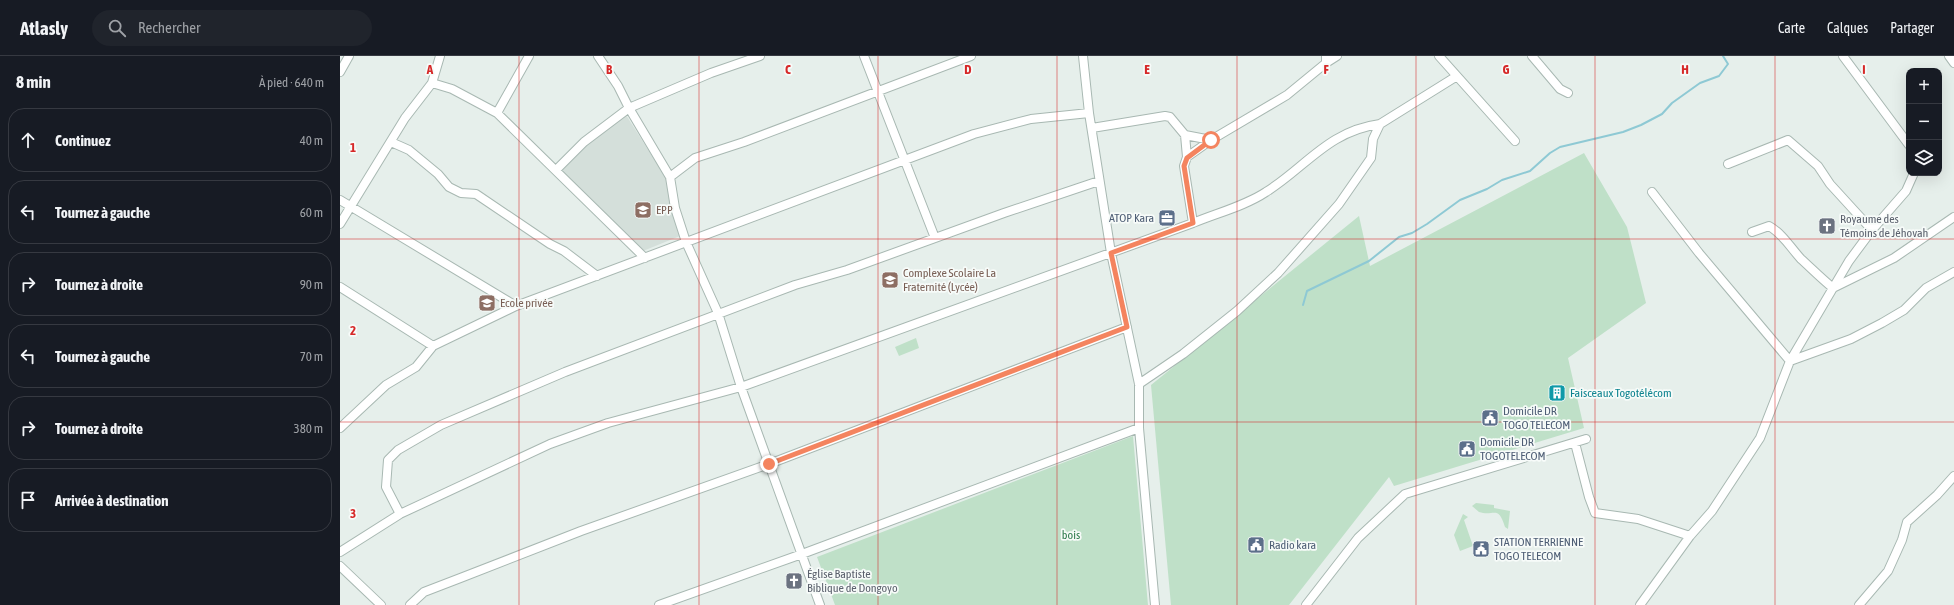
<!DOCTYPE html>
<html lang="fr">
<meta charset="utf-8">
<style>
body{margin:0;font-family:"Asap Condensed",sans-serif;background:#20242c;color:#f1f3f6}
.controls{position:absolute;right:12px;top:12px;display:grid;overflow:hidden;border-radius:8px;box-shadow:0 4px 16px #0002}
.controls button{width:36px;height:36px;display:grid;place-items:center;padding:0;border:0;border-bottom:1px solid #363941;background:#171b24;color:#f1f3f6;font:20px sans-serif}
.stop{position:absolute;width:12px;height:12px;margin:-9px;border:3px solid #f4845f;border-radius:50%;background:#fff}
.stop.end{background:#f4845f;border-color:#fff;box-shadow:0 1px 4px #0008}
.list{margin:0;padding:0;list-style:none}
h2{display:flex;justify-content:space-between;align-items:center;height:52px;margin:0;padding:0 16px;font-size:17px}
h2 small{font-size:13px;font-weight:400;color:#9ea1a6}
.list li{display:grid;grid-template-columns:26px 1fr auto;gap:12px;align-items:center;box-sizing:border-box;height:64px;margin:0 8px 8px;padding:0 8px;border:1px solid #363941;border-radius:16px}
.list b{display:block;font-size:15px;white-space:nowrap}
.list em{font-size:13px;font-style:normal;color:#9ea1a6}
.icon{flex:none;width:22px;height:22px;fill:none;stroke:currentColor;stroke-width:2;stroke-linecap:round;stroke-linejoin:round}
.map{position:relative;flex:none;width:1614px;height:549px;overflow:hidden}
header{display:flex;align-items:center;gap:24px;box-sizing:border-box;height:56px;padding:0 20px;background:#171b24;border-bottom:1px solid #363941}
header strong{font-size:19px}
nav{display:flex;gap:22px;margin-inline-start:auto;font-size:14px}
.search{width:280px;height:36px;background:#20242c;display:flex;align-items:center;gap:10px;box-sizing:border-box;padding:0 14px;border-radius:22px;color:#9ea1a6;font-size:15px}
main{display:flex}
aside{flex:1;background:#171b24}
.map>svg:first-child{display:block}
.built{fill:#d4dfda}
.green{fill:#bfe0c8}
.lines{fill:none;stroke-linecap:round;stroke-linejoin:round}
.stream{stroke:#8ec9d4;stroke-width:2}
.minor-casing{stroke:#a8b8b2;stroke-width:10}
.minor{stroke:#fff;stroke-width:8}
.route{stroke:#f4845f;stroke-width:5}
.grid{fill:none;stroke:#d62828;stroke-width:1;stroke-opacity:0.55}
.labels{text-anchor:middle;dominant-baseline:central;stroke-width:3.5;stroke-linejoin:round;paint-order:stroke}
.education-label{font-size:12px;fill:#785e54;stroke:#f7fbf9;text-anchor:start}
.service-label{font-size:12px;fill:#4e5e75;stroke:#f7fbf9;text-anchor:start}
.worship-label{font-size:12px;fill:#5b616d;stroke:#f7fbf9;text-anchor:start}
.culture-label{font-size:12px;fill:#0d838f;stroke:#f7fbf9;text-anchor:start}
.park-label{font-size:12px;fill:#2d7a4b;stroke:#f7fbf9}
.grid-label{font-size:13px;text-anchor:middle;font-weight:bold;fill:#d62828;stroke:#f7fbf9;stroke-width:3.5;stroke-linejoin:round;paint-order:stroke}
</style>
<header>
<strong>Atlasly</strong>
<div class="search"><svg class="icon" aria-label="search" viewBox="0 0 24 24"><circle cx="10" cy="10" r="6"/><path d="M15 15l6 6"/></svg>Rechercher</div>
<nav><a>Carte</a><a>Calques</a><a>Partager</a></nav>
</header>
<main>
<aside>
<h2>8 min<small>À pied · 640 m</small></h2>
<ul class="list">
<li><svg class="icon" aria-label="ahead" viewBox="0 0 24 24"><path d="M12 20V5M6 11l6-6 6 6"/></svg><div><b>Continuez</b></div><em>40 m</em></li>
<li><svg class="icon" aria-label="left" viewBox="0 0 24 24"><path d="M17 20v-9H6M10 6l-5 5 5 5"/></svg><div><b>Tournez à gauche</b></div><em>60 m</em></li>
<li><svg class="icon" aria-label="right" viewBox="0 0 24 24"><path d="M7 20v-9h11M14 6l5 5-5 5"/></svg><div><b>Tournez à droite</b></div><em>90 m</em></li>
<li><svg class="icon" aria-label="left" viewBox="0 0 24 24"><path d="M17 20v-9H6M10 6l-5 5 5 5"/></svg><div><b>Tournez à gauche</b></div><em>70 m</em></li>
<li><svg class="icon" aria-label="right" viewBox="0 0 24 24"><path d="M7 20v-9h11M14 6l5 5-5 5"/></svg><div><b>Tournez à droite</b></div><em>380 m</em></li>
<li><svg class="icon" aria-label="arrive" viewBox="0 0 24 24"><path d="M6 21V4h12l-3 4 3 4H6"/></svg><div><b>Arrivée à destination</b></div></li>
</ul>
</aside>
<div class="map">
<svg width="1614" height="549" viewBox="0 0 1614 549">
<rect width="100%" height="100%" fill="#e6efeb"/>
<path class="built" d="M 286,59 L 326,122 L 340,180 L 303,195 L 220,115 L 245,90 Z"/>
<path class="green" d="M 1244,97 L 1287,171 L 1306,247 L 1228,302 L 1244,372 L 1054,430 L 1049,421 L 949,549 L 831,549 L 811,329 L 1019,160 L 1030,210 Z
M 576,282 L 579,292 L 559,300 L 555,291 Z
M 793,380 L 808,549 L 495,549 L 477,501 Z
M 1136,447 L 1154,449 L 1154,452 L 1170,455 L 1168,473 L 1165,471 C 1158,448 1154,461 1139,456 L 1132,450 Z
M 1123,458 L 1128,461 L 1124,464 L 1133,490 L 1120,495 L 1114,479 Z"/>
<g class="lines">
<path class="stream" d="M 963,249 L 967,235 L 1029,205 L 1059,181 L 1072,177 L 1087,168 L 1120,144 L 1147,133 L 1162,124 L 1190,115 L 1210,97 L 1220,91 L 1283,76 L 1301,69 L 1322,58 L 1332,47 L 1360,27 L 1379,20 L 1388,8 L 1383,0"/>
<g class="minor-casing">
<path id="minor" d="M 258,0 L 278,30 L 289,52 L 330,121 L 335,152 L 346,186 L 378,257 L 401,331 L 480,549
M 524,0 L 595,182
M 743,0 L 749,57 L 771,197 L 799,328 L 799,372 L 815,549
M 1099,0 L 1175,85
M 1192,0 L 1220,33 L 1228,37
M 1503,0 L 1569,89
M 1609,0 L 1614,7
M 986,7 L 997,0
M 0,16 L 9,0
M 92,27 L 112,33 L 157,57 L 305,202
M 157,57 L 189,0
M 752,72 L 825,60 L 830,61 L 845,79 L 871,84 L 947,39 L 986,7 L 986,0
M 51,86 L 69,94 L 98,118 L 109,131 L 121,137 L 136,138 L 210,188 L 224,195 L 257,220
M 847,101 L 871,84
M 1388,108 L 1448,84 L 1478,110 L 1490,128 L 1532,174
M 216,114 L 244,86 L 289,52 L 371,17 L 420,0
M 330,121 L 355,102 L 404,86 L 631,0
M 1312,136 L 1359,197 L 1450,305 L 1511,283 L 1542,267 L 1564,254 L 1586,232 L 1614,216
M 0,144 L 176,250 L 634,78 L 691,63 L 749,57
M 853,167 C 877,157 905,150 926,136 C 966,111 988,75 1040,68
M 0,168 L 65,62 L 92,27 L 100,0
M 1412,176 L 1429,170 C 1443,178 1450,191 1461,203 C 1472,213 1482,223 1493,232 L 1509,205 L 1532,174 L 1566,135 L 1574,117
M 0,231 L 93,290
M 799,328 L 843,298 L 897,255 L 938,217 L 999,148 L 1031,102 L 1033,83 L 1040,68 L 1117,20
M 0,372 L 46,329 L 76,311 L 93,290 L 176,250
M 1235,387 L 1249,441 L 1255,457 L 1298,463 L 1350,480
M 60,458 L 46,431 L 48,404 L 58,394 L 101,369 L 225,316 L 455,229 L 507,214 L 664,157 L 759,125
M 0,496 L 60,458 L 210,388 L 268,367 L 401,331 L 853,167 L 844,110 L 847,101 L 845,79
M 0,510 L 41,549
M 70,549 L 84,536 L 123,521 L 241,475 L 429,408 L 787,271
M 319,549 L 462,498 L 799,372
M 966,549 L 1018,482 L 1065,438 L 1246,383
M 1300,549 L 1350,480 L 1372,455 L 1420,382 L 1450,305 L 1493,232 L 1554,202 L 1614,161
M 1519,549 L 1548,515 L 1562,484 L 1567,466 L 1597,439 L 1614,420"/>
</g>
<use href="#minor" class="minor"/>
</g>
<g class="lines">
<path class="route" d="M 429,408 L 787,271 L 771,197 L 853,167 L 844,110 L 847,102 L 871,84"/>
</g>
<path class="grid" d="M 179,0 L 179,549M 359,0 L 359,549M 538,0 L 538,549M 717,0 L 717,549M 897,0 L 897,549M 1076,0 L 1076,549M 1255,0 L 1255,549M 1435,0 L 1435,549M 0,183 L 1614,183M 0,366 L 1614,366"/>
<defs>
<g id="school-square" transform="scale(0.9)"><rect x="-9" y="-9" width="18" height="18" rx="4" fill="#8d6e63" stroke="#f7fbf9"/><path d="M0-5L7-2L0 1L-7-2ZM-4 1L0 2.5L4 1V4Q0 6-4 4Z" fill="#fff"/></g>
<g id="office-square" transform="scale(0.9)"><rect x="-9" y="-9" width="18" height="18" rx="4" fill="#5c6f8a" stroke="#f7fbf9"/><path d="M-6-3h4V-5.5h4V-3h4V5H-6ZM-1-4.5V-3h2v-1.5ZM-6 0V1H6V0Z" fill="#fff"/></g>
<g id="church-square" transform="scale(0.9)"><rect x="-9" y="-9" width="18" height="18" rx="4" fill="#6b7280" stroke="#f7fbf9"/><path d="M-1.2-6h2.4v3.5h3.3v2.4h-3.3V6h-2.4V-.1h-3.3v-2.4h3.3Z" fill="#fff"/></g>
<g id="building-square" transform="scale(0.9)"><rect x="-9" y="-9" width="18" height="18" rx="4" fill="#0f9aa8" stroke="#f7fbf9"/><path d="M-4-6H4V6H1V3H-1V6H-4ZM-2.5-4.3h1.7v1.8h-1.7ZM.8-4.3h1.7v1.8H.8ZM-2.5-1h1.7V.8h-1.7ZM.8-1h1.7V.8H.8Z" fill="#fff"/></g>
<g id="civic-square" transform="scale(0.9)"><rect x="-9" y="-9" width="18" height="18" rx="4" fill="#5c6f8a" stroke="#f7fbf9"/><path d="M-.6-6.5H3V-4.5H.6V-3L4-1V1h2V6H-6V1h2V-1L-.6-3ZM-1.2 2.5V6h2.4V2.5Z" fill="#fff"/></g>
</defs>
<g fill-rule="evenodd">
<use href="#school-square" x="303" y="154"/>
<use href="#office-square" x="827" y="162"/>
<use href="#church-square" x="1487" y="170"/>
<use href="#school-square" x="550" y="224"/>
<use href="#school-square" x="147" y="247"/>
<use href="#building-square" x="1217" y="337"/>
<use href="#civic-square" x="1150" y="362"/>
<use href="#civic-square" x="1127" y="393"/>
<use href="#civic-square" x="916" y="489"/>
<use href="#civic-square" x="1141" y="493"/>
<use href="#church-square" x="454" y="525"/>
</g>
<g class="labels">
<g class="education-label">
<text x="316" y="154">EPP</text>
<text x="563" y="217">Complexe Scolaire La<tspan x="563" dy="14">Fraternité (Lycée)</tspan></text>
<text x="160" y="247">Ecole privée</text>
</g>
<g class="service-label">
<text x="814" y="162" text-anchor="end">ATOP Kara</text>
<text x="1163" y="355">Domicile DR<tspan x="1163" dy="14">TOGO TELECOM</tspan></text>
<text x="1140" y="386">Domicile DR<tspan x="1140" dy="14">TOGOTELECOM</tspan></text>
<text x="1154" y="486">STATION TERRIENNE<tspan x="1154" dy="14">TOGO TELECOM</tspan></text>
<text x="929" y="489">Radio kara</text>
</g>
<g class="worship-label">
<text x="1500" y="163">Royaume des<tspan x="1500" dy="14">Témoins de Jéhovah</tspan></text>
<text x="467" y="518">Église Baptiste<tspan x="467" dy="14">Biblique de Dongoyo</tspan></text>
</g>
<g class="culture-label">
<text x="1230" y="337">Faisceaux Togotélécom</text>
</g>
<g class="park-label">
<text x="731" y="479">bois</text>
</g>
</g>
<g class="grid-label">
<text x="90" y="18">A</text>
<text x="269" y="18">B</text>
<text x="448" y="18">C</text>
<text x="628" y="18">D</text>
<text x="807" y="18">E</text>
<text x="986" y="18">F</text>
<text x="1166" y="18">G</text>
<text x="1345" y="18">H</text>
<text x="1524" y="18">I</text>
<text x="13" y="96">1</text>
<text x="13" y="279">2</text>
<text x="13" y="462">3</text>
</g>
</svg>
<div class="controls">
<button>+</button>
<button>−</button>
<button><svg class="icon" aria-label="layers" viewBox="0 0 24 24"><path d="M12 4l9 5-9 5-9-5zM3 14l9 5 9-5"/></svg></button>
</div>
<div class="stop" style="left:871px;top:84px"></div>
<div class="stop end" style="left:429px;top:408px"></div>
</div>
</main>
